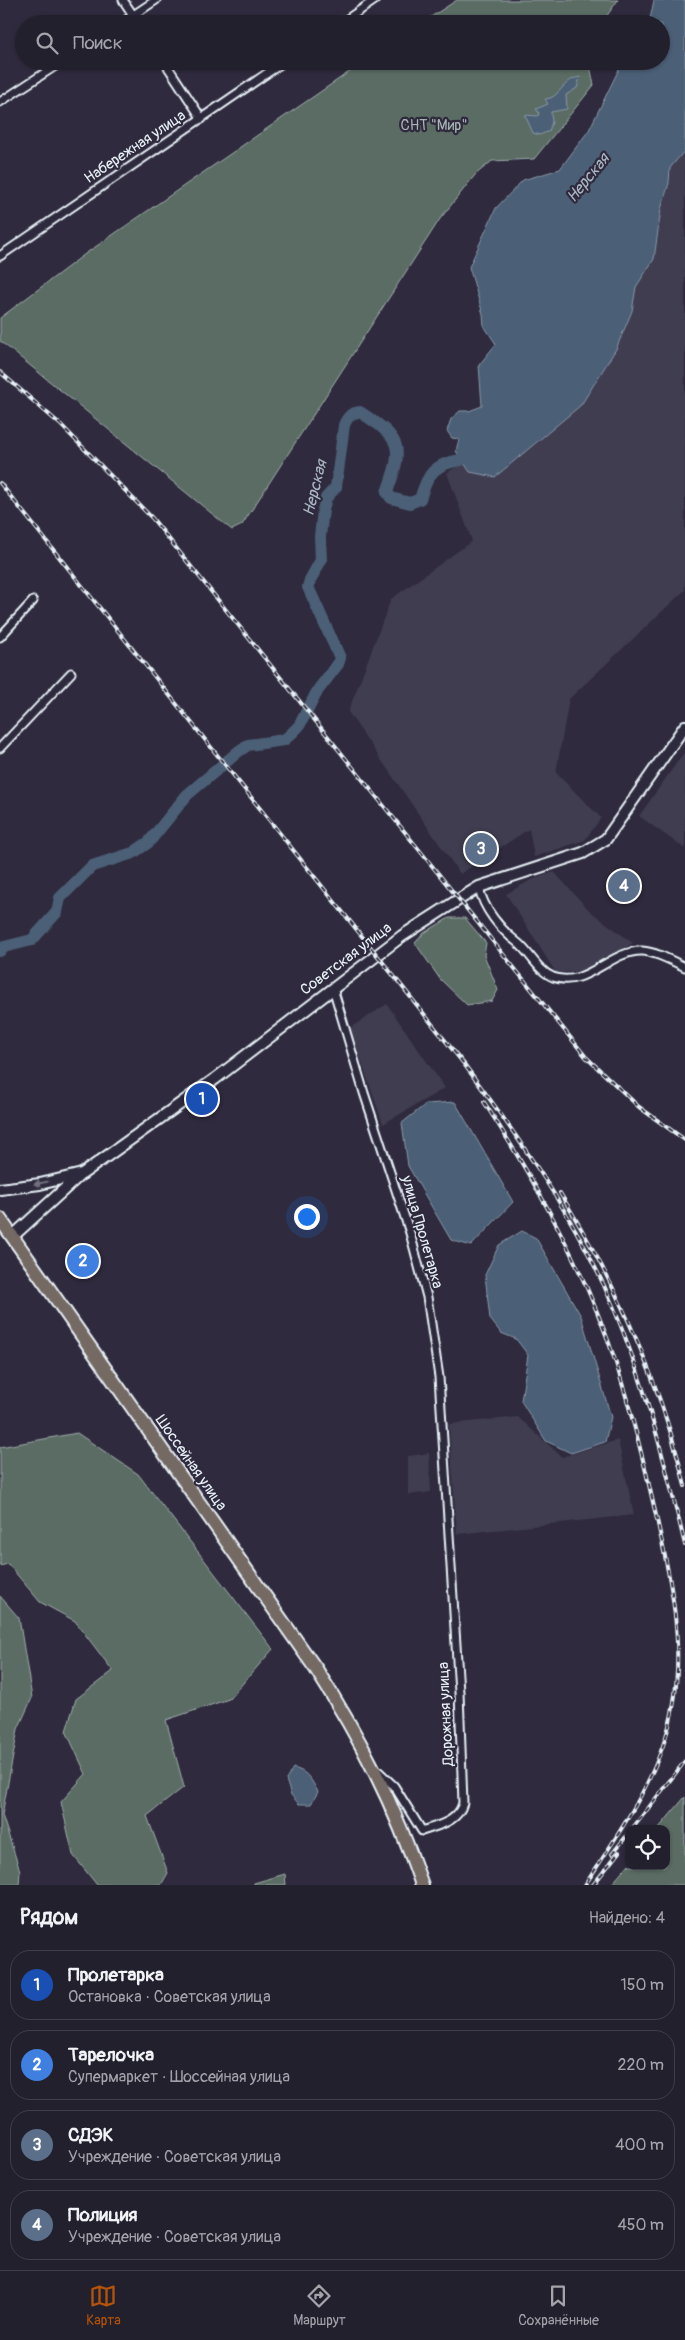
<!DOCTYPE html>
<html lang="ru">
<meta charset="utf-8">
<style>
body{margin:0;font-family:Pangolin,sans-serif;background:#2b2836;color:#f1f3f6}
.controls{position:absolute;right:15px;bottom:15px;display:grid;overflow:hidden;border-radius:10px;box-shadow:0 1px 4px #0004}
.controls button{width:45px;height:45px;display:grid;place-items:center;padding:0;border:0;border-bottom:1px solid #403e4a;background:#23202e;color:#f1f3f6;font:25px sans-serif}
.you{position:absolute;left:306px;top:1216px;width:18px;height:18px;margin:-12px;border:4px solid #fff;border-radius:50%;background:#1a73e8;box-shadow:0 0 0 8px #1a73e833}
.badge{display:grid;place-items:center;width:32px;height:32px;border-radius:50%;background:#b45309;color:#fff;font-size:16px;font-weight:700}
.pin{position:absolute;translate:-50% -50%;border:2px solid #fff;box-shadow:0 1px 5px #0006}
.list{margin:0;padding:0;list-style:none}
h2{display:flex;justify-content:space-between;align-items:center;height:65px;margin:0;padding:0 20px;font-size:21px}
h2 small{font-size:16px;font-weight:400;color:#a3a3aa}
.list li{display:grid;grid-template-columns:32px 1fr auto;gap:15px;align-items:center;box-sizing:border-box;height:70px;margin:0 10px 10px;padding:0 10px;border:1px solid #403e4a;border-radius:20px}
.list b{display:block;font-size:19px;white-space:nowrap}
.list p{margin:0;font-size:16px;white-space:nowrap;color:#a3a3aa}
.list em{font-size:16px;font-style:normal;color:#a3a3aa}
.icon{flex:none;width:28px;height:28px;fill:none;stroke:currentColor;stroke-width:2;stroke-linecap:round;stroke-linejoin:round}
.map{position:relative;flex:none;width:685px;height:1885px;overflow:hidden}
.search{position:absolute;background:#23202e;box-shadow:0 1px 4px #0004;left:15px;right:15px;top:15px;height:55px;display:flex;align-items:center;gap:12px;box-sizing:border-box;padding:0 18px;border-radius:28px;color:#a3a3aa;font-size:19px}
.sheet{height:385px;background:#23202e}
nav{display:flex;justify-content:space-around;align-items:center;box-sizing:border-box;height:70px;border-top:1px solid #403e4a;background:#23202e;font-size:14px;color:#a3a3aa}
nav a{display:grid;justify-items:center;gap:2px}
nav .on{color:#b45309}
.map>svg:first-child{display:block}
.built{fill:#403c51}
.green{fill:#5a6c64;stroke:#a1aeae}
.water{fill:#4c5f76;stroke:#8a99aa}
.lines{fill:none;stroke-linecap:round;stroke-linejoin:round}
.river{stroke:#4c5f76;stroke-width:12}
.street-casing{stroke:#e8f1f8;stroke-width:11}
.secondary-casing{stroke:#e8f1f8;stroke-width:14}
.highway-casing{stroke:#e8f1f8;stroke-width:16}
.street{stroke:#2f2a3d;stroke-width:7}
.secondary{stroke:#2f2a3d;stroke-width:10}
.highway{stroke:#756964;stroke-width:12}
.rail-casing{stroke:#e8f1f8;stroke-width:4}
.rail{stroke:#2f2a3d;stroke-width:2;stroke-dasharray:5.5;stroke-linecap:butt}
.oneway{fill:#70707e}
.labels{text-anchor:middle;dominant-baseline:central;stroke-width:4.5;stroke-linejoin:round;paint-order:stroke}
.park-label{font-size:15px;fill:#a8b5b5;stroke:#2f2a3d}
.street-label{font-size:15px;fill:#e8f1f8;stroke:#2f2a3d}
.water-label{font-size:16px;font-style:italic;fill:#aab7c4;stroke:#2f2a3d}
</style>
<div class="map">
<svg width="685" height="1885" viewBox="0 0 685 1885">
<rect width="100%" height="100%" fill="#2f2a3d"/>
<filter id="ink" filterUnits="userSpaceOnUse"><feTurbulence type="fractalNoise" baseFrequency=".02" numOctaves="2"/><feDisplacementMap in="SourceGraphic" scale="10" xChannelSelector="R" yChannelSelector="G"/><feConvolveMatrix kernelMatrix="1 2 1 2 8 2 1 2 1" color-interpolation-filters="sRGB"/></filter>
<g filter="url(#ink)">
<path class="built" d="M 685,150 L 685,590 L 569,699 L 556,773 L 601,818 L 585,840 L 534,857 L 529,829 L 460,874 L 348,712 L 391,599 L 472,541 L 447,473 L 463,462 L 470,472 L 495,477 L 581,405 L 616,349 L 632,311 L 636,287 L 654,259 L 661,209 L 669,183 L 670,168 Z
M 685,751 L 685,849 L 639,816 Z
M 554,872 L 590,911 L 633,943 L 591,970 L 556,973 L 506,894 L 531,880 Z
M 387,1004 L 445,1088 L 383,1124 L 350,1028 Z
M 518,1417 L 562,1457 L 618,1440 L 634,1515 L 457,1534 L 449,1424 Z
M 429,1453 L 431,1492 L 408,1495 L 408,1456 Z"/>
<path class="green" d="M 457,0 L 618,0 L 601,24 L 420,24 Z
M 365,61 L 589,61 L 594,85 L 534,159 L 492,161 L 475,175 L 440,219 L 242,525 L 232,530 L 0,341 L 0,318 L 85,254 Z
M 449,918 L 465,918 L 486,943 L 484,955 L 498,990 L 492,1001 L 467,1005 L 440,979 L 415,943 L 424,933 Z
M 77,1433 L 138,1474 L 273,1649 L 229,1699 L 166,1720 L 184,1787 L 147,1816 L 168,1873 L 161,1885 L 97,1885 L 73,1855 L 61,1802 L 86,1774 L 66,1731 L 76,1699 L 113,1671 L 75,1621 L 40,1602 L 8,1564 L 0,1566 L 0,1447 Z
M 0,1596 L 19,1618 L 32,1698 L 18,1729 L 2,1815 L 20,1871 L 19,1885 L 0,1885 Z
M 685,1797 L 685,1885 L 611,1885 L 629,1864 L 629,1866 L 666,1866 L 666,1829 L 658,1829 Z
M 285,1874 L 286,1885 L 254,1885 L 254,1883 Z"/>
<path class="water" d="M 654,0 L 685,0 L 685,150 L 670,168 L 669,183 L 661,209 L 654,259 L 636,287 L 632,311 L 616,349 L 581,405 L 495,477 L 470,472 L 456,451 L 459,439 L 452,438 L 447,431 L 451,419 L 460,411 L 469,411 L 482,406 L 479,365 L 496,344 L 484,326 L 483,314 L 469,267 L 496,208 L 523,180 L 560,169 L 589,130 L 623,61 L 661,61 L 661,24 L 649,24 Z
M 580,77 L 577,88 L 566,95 L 567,109 L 551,112 L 552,122 L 549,131 L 540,135 L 533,133 L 525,115 L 538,116 L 539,113 L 536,109 L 548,104 L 545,99 C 560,99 562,79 580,77 Z
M 455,1102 L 513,1202 L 471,1246 L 451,1240 L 408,1166 L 402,1123 L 426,1104 Z
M 522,1231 L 536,1238 L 581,1316 L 611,1417 L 605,1442 L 571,1453 L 546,1441 L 521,1401 L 528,1355 L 516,1339 L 501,1333 L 490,1319 L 485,1275 L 499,1245 Z
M 293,1768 C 307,1771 311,1779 318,1792 L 311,1804 L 299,1804 L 291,1795 L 286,1780 Z"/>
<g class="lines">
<path class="river" d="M 0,951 L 4,947 L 32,940 L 57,912 L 60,898 L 92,866 L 133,853 L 149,842 L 187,795 L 239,751 L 248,745 L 284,740 L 291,734 L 299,726 L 318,690 L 338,664 L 340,658 L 308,587 L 310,580 L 321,560 L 320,537 L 323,510 L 326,498 L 336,487 L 344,425 C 348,416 351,413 360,412 C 402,439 404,446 387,492 L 391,498 L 410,503 L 420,499 C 428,473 434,464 461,460 L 471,448"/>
<g class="street-casing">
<path id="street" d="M 123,0 L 139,24
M 120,24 L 156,0
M 340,24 L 375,0
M 164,61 L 202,119
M 0,102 L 63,61
M 0,256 L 285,61
M 0,637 L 33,601
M 0,748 L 71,673
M 479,887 C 483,909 501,930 518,943 C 530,953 538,971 553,977 C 586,989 610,950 642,951 C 657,952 672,961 685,967
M 333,988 L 364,1093 L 410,1233 L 427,1297 L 439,1377 L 459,1692 L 463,1803 C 458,1822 439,1825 422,1831 L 394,1786 L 376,1769"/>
</g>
<g class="secondary-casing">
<path id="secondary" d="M 0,1189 L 40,1184 L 82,1174 L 215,1079 L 402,936 L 466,895 L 479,887 L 583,853 L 606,839 L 685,726
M 13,1236 L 81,1174"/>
</g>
<g class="highway-casing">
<path id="highway" d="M 0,1219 L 316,1669 C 362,1741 394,1804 422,1885"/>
</g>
<use href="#street" class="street"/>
<use href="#secondary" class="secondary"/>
<use href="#highway" class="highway"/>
<g class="rail-casing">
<path id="rail" d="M 0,372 L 61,425 L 152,518 L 586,1057 L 639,1107 L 685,1140
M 0,483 L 464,1064 C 519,1138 577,1220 613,1306 C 645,1383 665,1463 685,1545
M 484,1102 C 537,1184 585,1270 616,1363 C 631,1411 644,1461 655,1511 C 670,1576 685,1640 673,1708 C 661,1774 621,1830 585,1885
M 560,1193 C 617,1285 660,1380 685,1486
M 632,1829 L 685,1761
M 612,1854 L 629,1833
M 593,1885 L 619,1852"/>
</g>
<use href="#rail" class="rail"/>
</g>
<defs><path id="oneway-solid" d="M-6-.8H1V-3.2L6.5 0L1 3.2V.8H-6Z" transform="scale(1.25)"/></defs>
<use class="oneway" href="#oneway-solid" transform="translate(41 1183) rotate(169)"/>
</g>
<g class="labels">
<g class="park-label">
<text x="434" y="125">СНТ "Мир"</text>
</g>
<g class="street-label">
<text transform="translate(135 147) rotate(-34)">Набережная улица</text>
<text transform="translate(346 959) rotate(-37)">Советская улица</text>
<text transform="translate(422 1232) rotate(74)">улица Пролетарка</text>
<text transform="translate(191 1463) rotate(55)">Шоссейная улица</text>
<text transform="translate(446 1714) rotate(-93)">Дорожная улица</text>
</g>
<g class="water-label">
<text transform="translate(588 178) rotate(-51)">Нерская</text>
<text transform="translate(315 488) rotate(-76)">Нерская</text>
</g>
</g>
</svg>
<div class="controls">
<button><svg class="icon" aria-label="locate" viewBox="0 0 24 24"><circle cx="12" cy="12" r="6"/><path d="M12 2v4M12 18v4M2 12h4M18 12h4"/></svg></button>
</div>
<div class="you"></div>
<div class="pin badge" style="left:202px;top:1099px;background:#1a4fb4">1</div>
<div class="pin badge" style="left:83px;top:1261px;background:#3f7fe0">2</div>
<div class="pin badge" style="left:481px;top:849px;background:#5c6f8a">3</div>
<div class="pin badge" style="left:624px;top:886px;background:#5c6f8a">4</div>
<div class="search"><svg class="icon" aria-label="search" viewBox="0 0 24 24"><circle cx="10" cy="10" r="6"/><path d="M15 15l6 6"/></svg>Поиск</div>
</div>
<section class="sheet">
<h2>Рядом<small>Найдено: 4</small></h2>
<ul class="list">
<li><span class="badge" style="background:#1a4fb4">1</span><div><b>Пролетарка</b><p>Остановка · Советская улица</p></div><em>150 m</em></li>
<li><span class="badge" style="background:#3f7fe0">2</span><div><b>Тарелочка</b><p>Супермаркет · Шоссейная улица</p></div><em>220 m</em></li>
<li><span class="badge" style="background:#5c6f8a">3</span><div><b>СДЭК</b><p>Учреждение · Советская улица</p></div><em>400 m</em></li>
<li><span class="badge" style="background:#5c6f8a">4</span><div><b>Полиция</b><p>Учреждение · Советская улица</p></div><em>450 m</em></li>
</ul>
</section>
<nav>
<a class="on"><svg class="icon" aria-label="map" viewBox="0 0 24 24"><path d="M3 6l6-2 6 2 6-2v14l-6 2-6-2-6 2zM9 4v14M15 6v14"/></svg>Карта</a>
<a><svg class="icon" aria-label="directions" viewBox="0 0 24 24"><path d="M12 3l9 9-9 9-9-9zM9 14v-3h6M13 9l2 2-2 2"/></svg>Маршрут</a>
<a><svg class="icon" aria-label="saved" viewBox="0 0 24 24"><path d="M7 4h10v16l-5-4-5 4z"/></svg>Сохранённые</a>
</nav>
